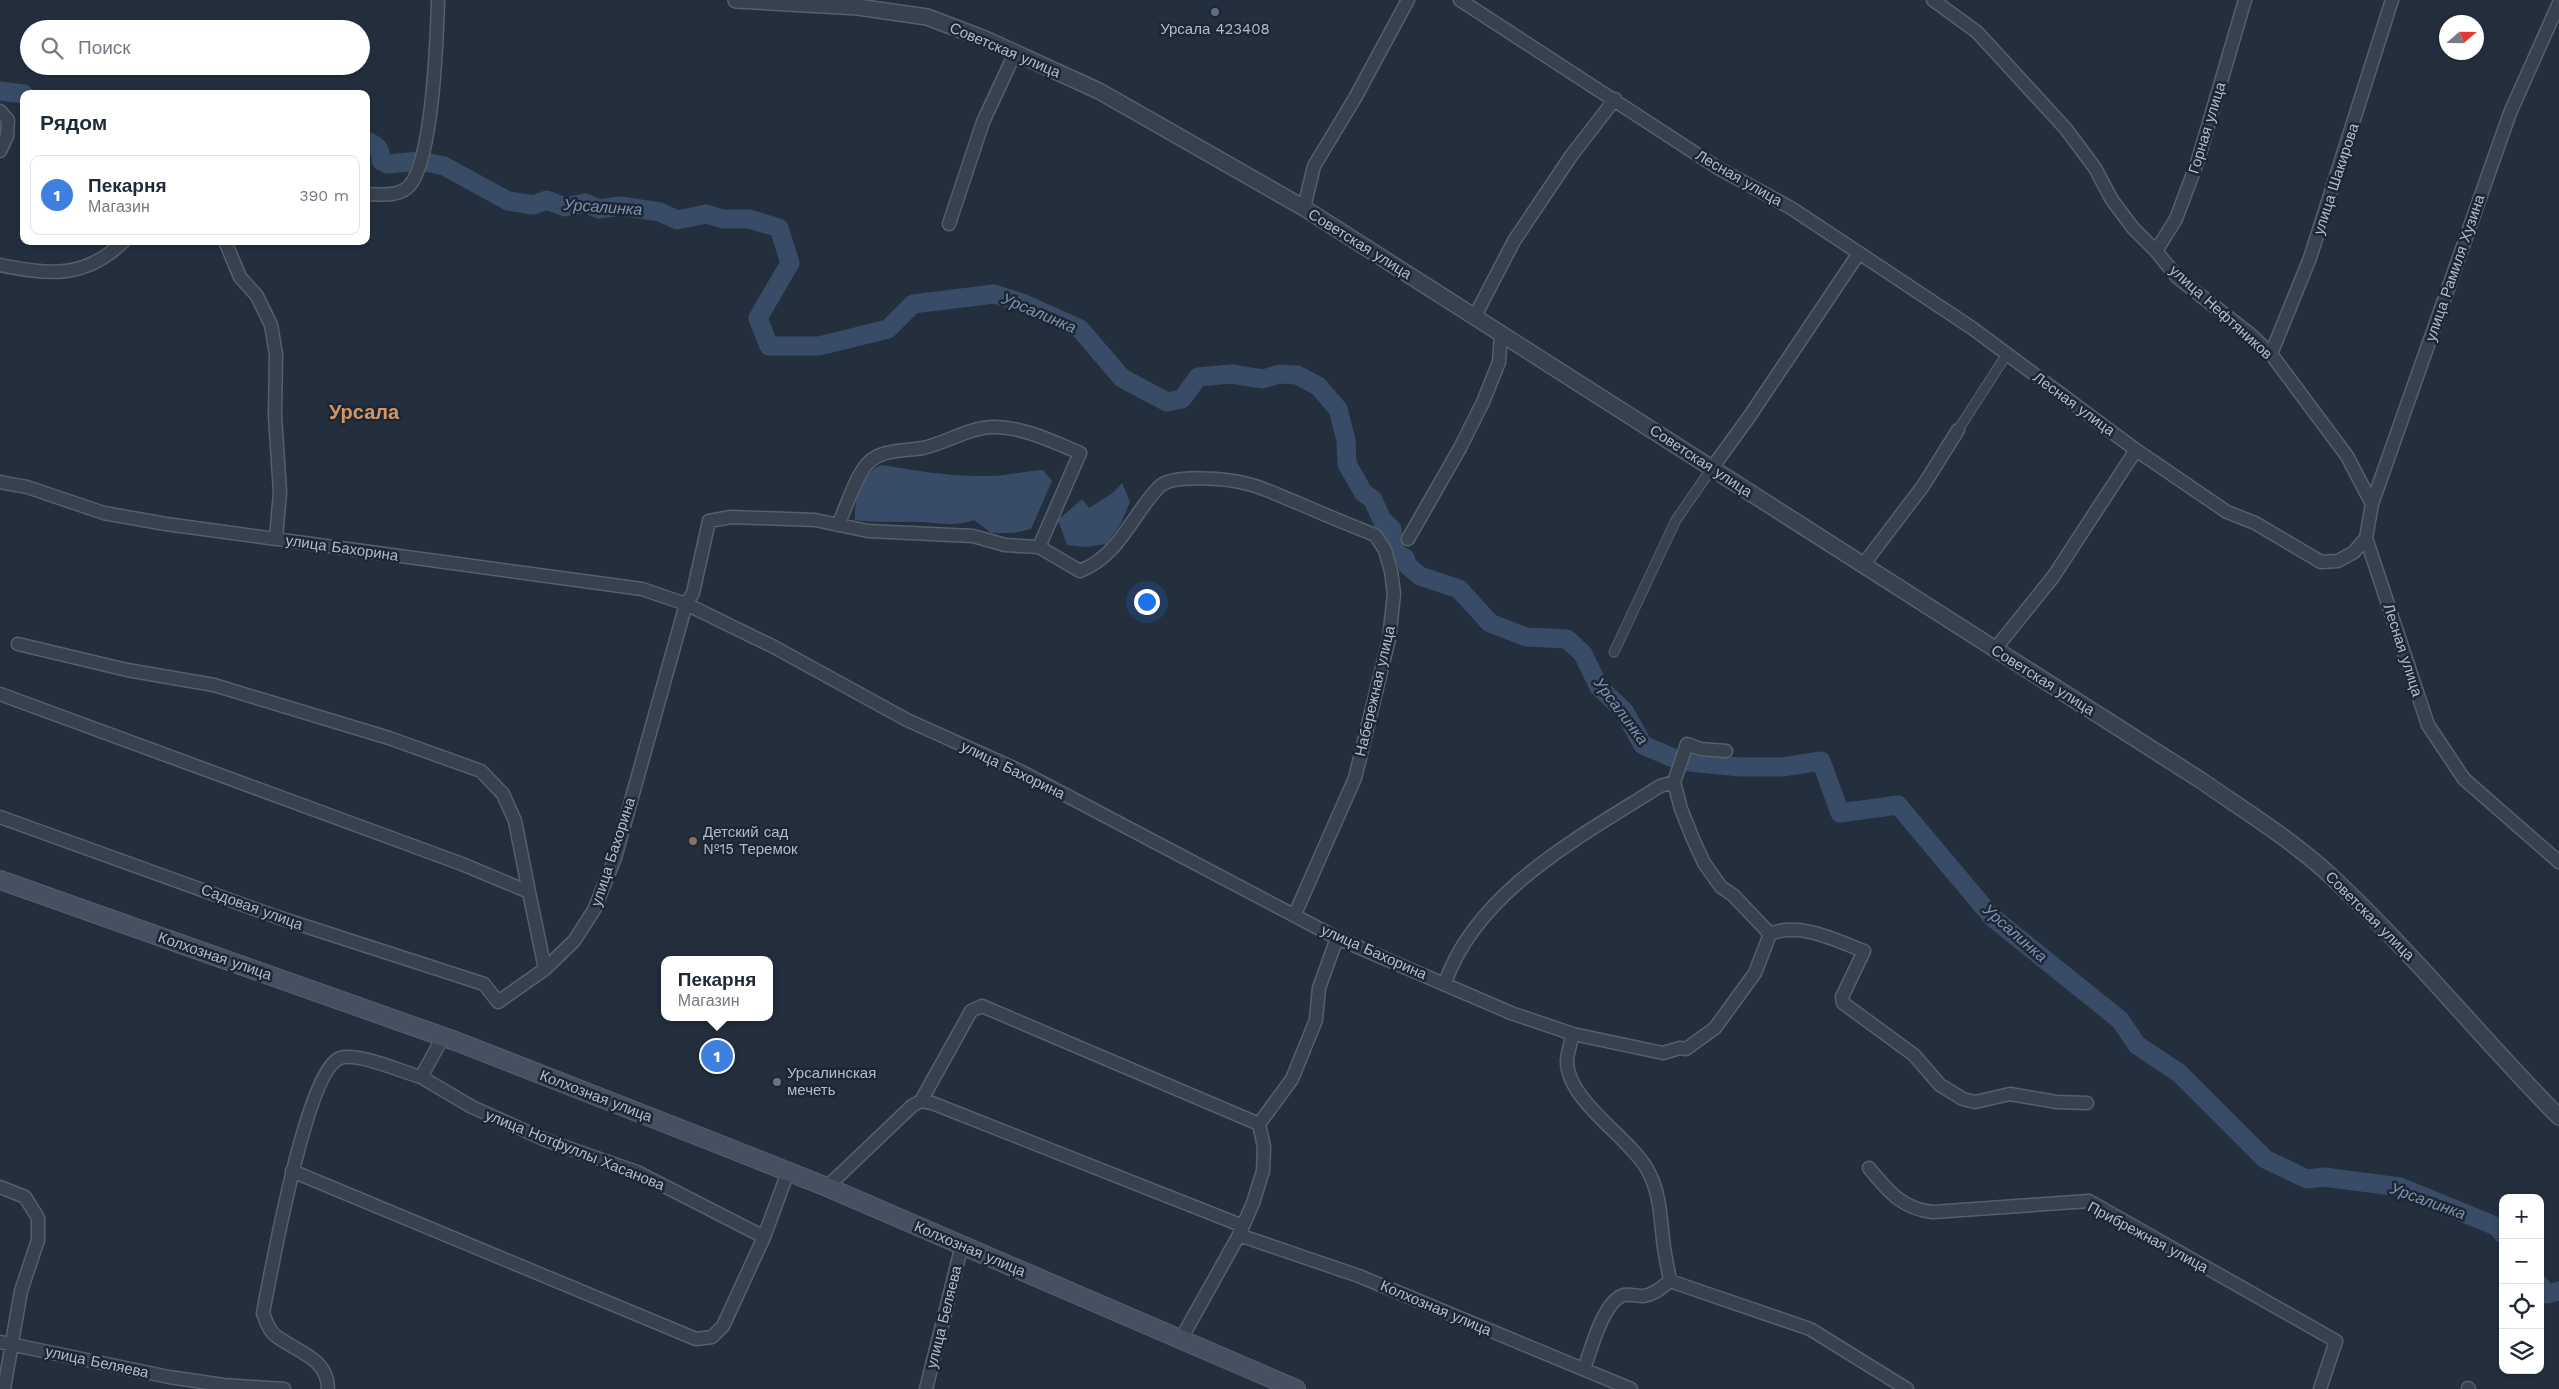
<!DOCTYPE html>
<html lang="ru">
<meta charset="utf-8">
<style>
body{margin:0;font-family:"Work Sans",sans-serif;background:#f2f2f3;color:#1f2937}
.controls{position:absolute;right:15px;bottom:15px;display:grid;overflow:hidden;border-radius:10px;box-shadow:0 2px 8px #0003}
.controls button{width:45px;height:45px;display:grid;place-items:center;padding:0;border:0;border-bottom:1px solid #e0e1e3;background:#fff;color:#1f2937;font:25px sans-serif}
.compass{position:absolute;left:2439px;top:15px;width:45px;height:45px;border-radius:50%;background:#fff;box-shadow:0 2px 8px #0003;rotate:70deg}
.you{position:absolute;left:1146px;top:601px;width:18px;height:18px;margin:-12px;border:4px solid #fff;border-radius:50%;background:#1a73e8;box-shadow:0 0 0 8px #1a73e833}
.badge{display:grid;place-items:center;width:32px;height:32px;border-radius:50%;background:#0b8043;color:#fff;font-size:16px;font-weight:700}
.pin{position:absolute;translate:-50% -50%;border:2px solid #fff;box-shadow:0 1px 5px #0006}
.popup{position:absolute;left:661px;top:956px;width:112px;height:65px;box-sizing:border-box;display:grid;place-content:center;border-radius:10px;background:#fff;filter:drop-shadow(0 1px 4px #0005);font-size:16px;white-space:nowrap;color:#747a83}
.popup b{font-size:19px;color:#1f2937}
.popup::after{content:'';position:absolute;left:50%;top:100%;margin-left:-10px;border:10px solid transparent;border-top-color:#fff}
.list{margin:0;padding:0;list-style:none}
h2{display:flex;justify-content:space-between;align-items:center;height:65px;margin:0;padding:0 20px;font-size:21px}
h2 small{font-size:16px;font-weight:400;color:#747a83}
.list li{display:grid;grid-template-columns:32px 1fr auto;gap:15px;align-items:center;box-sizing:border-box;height:80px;margin:0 10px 10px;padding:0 10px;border:1px solid #e0e1e3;border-radius:10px}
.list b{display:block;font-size:19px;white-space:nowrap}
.list p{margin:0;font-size:16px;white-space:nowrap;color:#747a83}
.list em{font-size:16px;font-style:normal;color:#747a83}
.icon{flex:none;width:28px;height:28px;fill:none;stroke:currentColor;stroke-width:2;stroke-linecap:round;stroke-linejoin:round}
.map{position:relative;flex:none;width:2559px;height:1389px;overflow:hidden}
.search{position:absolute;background:#fff;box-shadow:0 2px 8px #0003;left:20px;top:20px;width:350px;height:55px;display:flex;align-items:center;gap:12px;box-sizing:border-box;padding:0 18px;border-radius:28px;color:#747a83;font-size:19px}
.panel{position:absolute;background:#fff;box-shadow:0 2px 8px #0003;left:20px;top:90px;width:350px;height:155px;border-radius:10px}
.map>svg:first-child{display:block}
.water{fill:#394c67}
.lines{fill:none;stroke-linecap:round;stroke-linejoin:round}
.river{stroke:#394c67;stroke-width:19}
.pedestrian-casing{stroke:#565f6c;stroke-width:11}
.minor-casing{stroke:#565f6c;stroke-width:15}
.tertiary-casing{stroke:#565f6c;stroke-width:18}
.secondary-casing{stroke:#565f6c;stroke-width:20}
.pedestrian{stroke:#38414e;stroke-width:9}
.minor{stroke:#38414e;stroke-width:12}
.tertiary{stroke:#38414e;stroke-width:15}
.secondary{stroke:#465061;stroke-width:18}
.service-dot{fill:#5c6f8a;stroke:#1d2633;stroke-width:2}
.education-dot{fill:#8d6e63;stroke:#1d2633;stroke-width:2}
.worship-dot{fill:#6b7280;stroke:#1d2633;stroke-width:2}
.labels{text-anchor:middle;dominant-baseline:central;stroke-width:5;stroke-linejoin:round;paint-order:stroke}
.poi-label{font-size:15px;fill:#b4bcc9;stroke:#1d2633;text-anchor:start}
.street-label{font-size:15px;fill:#b4bcc9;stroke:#1d2633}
.water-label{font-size:16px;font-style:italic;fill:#7c92b1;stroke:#1d2633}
.district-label{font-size:20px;font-weight:bold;fill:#d59563;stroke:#1d2633}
</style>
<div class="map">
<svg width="2559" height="1389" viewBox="0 0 2559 1389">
<rect width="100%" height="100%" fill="#242f3e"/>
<path class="water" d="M 882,465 C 918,471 953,477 989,476 C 1007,476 1025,471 1043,470 L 1052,481 L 1031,529 L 1014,533 L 991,533 L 974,520 C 955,527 941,523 921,522 C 897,521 879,523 855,520 C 854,500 862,471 882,465 Z
M 1122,483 L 1130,502 L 1120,525 L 1106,544 L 1086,547 L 1067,545 L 1058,520 L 1082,499 L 1089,508 L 1114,492 Z"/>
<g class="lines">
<path class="river" d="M 0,91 L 24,94
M 366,143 L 369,142 C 379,146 381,151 381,161 L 388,164 L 421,161 L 444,166 L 508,201 L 533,205 L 547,200 L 565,207 L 585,203 L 599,209 L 620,206 L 660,212 L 677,220 L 706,214 L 723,219 L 749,219 L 779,228 L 790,263 L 758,318 L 769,346 L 819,346 L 888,329 L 913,304 L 994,294 L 1022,303 L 1080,329 L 1122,378 L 1167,402 L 1182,399 L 1198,377 L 1231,374 L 1263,379 L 1280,374 L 1297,375 L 1318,386 L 1338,409 L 1346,440 L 1347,464 L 1363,492 L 1373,500 L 1382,520 L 1392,529 L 1395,552 L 1405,558 L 1408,566 L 1420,576 L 1459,589 L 1490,623 L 1526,637 L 1567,639 L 1583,654 L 1599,687 L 1624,711 L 1643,745 L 1680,761 L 1740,767 L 1782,767 L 1821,761 L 1840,813 L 1898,805 L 1992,917 L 2120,1020 L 2137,1045 L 2179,1073 L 2265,1159 L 2307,1179 L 2324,1177 L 2400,1187 L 2498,1227 L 2503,1234
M 2540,1285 L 2547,1294 L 2559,1291"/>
<g class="pedestrian-casing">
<path id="pedestrian" d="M 1958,430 L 2007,354
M 1614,652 L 1676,520 L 1712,468"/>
</g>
<g class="minor-casing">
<path id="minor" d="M 1460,0 L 1718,168 L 1791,208 L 1859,253 L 1972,328 L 2136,450 L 2227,512 L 2255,523 L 2321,562 L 2338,561 L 2354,552 L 2366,538 L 2428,725 L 2464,779 L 2559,862
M 1933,0 L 1977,32 L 2066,129 L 2095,168 L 2112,200 L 2133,228 L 2156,251 L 2177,277 L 2251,335 L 2271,354 L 2347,456 L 2372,504
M 0,111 L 8,120 L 7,136 L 0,151
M 366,194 C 379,194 396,197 407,188 C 433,167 437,35 438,0
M 1304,208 L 1314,166 L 1355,98 L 1408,0
M 949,224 L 983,122 L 1015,53
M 225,241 L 240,277 L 257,296 L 271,325 L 276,354 L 275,416 L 280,492 L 276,538
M 2156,251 L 2176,219 L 2198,160 L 2245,0
M 0,265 C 50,275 85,279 124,241
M 1475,316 L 1514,241 L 1571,156 L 1615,99
M 2271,354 L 2310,258 L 2392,0
M 1712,468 L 1749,417 L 1859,253
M 0,482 L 27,487 L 104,513 L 166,524 L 642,589 L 686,604 L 615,858 L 594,910 L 574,941 L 545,969
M 838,525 C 846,508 856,475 868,463 C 882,449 905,451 923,448 C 946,443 968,428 992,427 C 1021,426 1054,442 1080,453 L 1039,547
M 2366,538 L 2372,504 L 2510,113 L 2559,3
M 1408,539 L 1460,448 L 1483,402 L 1499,362 L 1501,334
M 1863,565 L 1923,486 L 1958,430
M 18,644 L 127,670 L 214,685 L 389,738 L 481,771 L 503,794 L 515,821 L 529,892
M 1995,649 L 2053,577 L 2136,450
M 0,694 L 462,864 L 529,892 L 545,969 L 498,1002 L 484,984 L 277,917 L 0,817
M 1295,914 L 1355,778 L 1389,639 L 1394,594 L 1391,571 L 1385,550 L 1375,535 C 1349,525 1323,514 1298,503 C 1282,497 1265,488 1248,484 C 1230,479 1173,473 1159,487 C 1131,516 1120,555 1080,571 L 1039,547 L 1005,545 L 973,536 L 868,531 L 815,520 L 731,517 L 709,521 L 693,593 L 686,604 L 774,647 L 907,720 L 1020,771 L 1337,938 L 1511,1013 L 1573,1034 L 1663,1053 L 1680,1048 L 1686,1049 L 1715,1028 L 1755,973 L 1770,934 L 1733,895 L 1721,887 L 1704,863 L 1693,839 L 1681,809 L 1674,782 L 1687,744 L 1701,749 L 1726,751
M 1770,934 C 1799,921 1837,941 1864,951 L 1842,997 L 1843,1003 L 1914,1055 L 1940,1085 L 1963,1099 L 1975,1102 L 2010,1094 L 2057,1102 L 2087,1103
M 1445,983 C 1477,890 1582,836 1660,786 L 1674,782
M 1573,1034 C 1571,1042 1568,1051 1567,1060 C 1566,1100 1629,1137 1647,1169 C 1660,1192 1660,1214 1663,1239 C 1664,1253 1668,1267 1670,1281 L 1810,1329 L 1907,1389
M 443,1037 L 421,1077 L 472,1107 L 548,1141 L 637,1172 L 764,1237 L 788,1172
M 921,1101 L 932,1103 L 1243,1226
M 1869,1168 C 1888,1191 1902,1209 1933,1212 L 2089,1201 L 2336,1341 L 2320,1389
M 292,1171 L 696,1339 L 712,1337 L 723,1326 L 764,1237
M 0,1187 L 25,1197 L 38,1218 L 38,1240 L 21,1291 L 4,1389
M 827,1187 L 912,1106 L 921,1101 L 971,1011 L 982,1006 L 1259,1124
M 1239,1235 L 1359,1276 L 1631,1389
M 1181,1339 L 1239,1235 L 1253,1203 L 1263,1171 L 1264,1147 L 1259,1124 L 1292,1079 L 1316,1020 L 1319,988 L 1337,938
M 0,1342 L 169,1377 L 223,1385 L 284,1389
M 1584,1369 C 1591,1350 1603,1301 1624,1295 C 1630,1294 1637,1296 1643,1296 C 1654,1295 1662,1287 1670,1281
M 2468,1388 L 2469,1389
M 328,1389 C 328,1358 297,1352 276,1336 C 269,1331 266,1321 263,1313 C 271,1273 306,1071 340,1058 C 358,1052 402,1072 421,1077
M 926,1389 L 962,1245"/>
</g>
<g class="tertiary-casing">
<path id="tertiary" d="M 736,0 L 858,7 L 927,17 L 985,39 L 1099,91 L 1304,208 L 2202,781 C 2246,812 2294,841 2333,878 C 2413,953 2482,1039 2559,1117"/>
</g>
<g class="secondary-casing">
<path id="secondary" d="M 0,880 L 458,1042 L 711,1141 L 827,1187 L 1296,1389"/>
</g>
<use href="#pedestrian" class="pedestrian"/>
<use href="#minor" class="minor"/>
<use href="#tertiary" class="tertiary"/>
<use href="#secondary" class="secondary"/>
</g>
<circle class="service-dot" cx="1215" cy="12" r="5"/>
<circle class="education-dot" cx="693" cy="841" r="5"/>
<circle class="worship-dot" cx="777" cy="1082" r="5"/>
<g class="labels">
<g class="poi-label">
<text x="1215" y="29" text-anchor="middle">Урсала 423408</text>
<text x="703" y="832">Детский сад<tspan x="703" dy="17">№15 Теремок</tspan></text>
<text x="787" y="1073">Урсалинская<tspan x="787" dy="17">мечеть</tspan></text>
</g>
<g class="street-label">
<text transform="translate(1005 50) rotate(23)">Советская улица</text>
<text transform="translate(2207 128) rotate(-73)">Горная улица</text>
<text transform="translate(1739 178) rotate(30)">Лесная улица</text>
<text transform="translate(2336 179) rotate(-72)">улица Шакирова</text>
<text transform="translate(1360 244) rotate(32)">Советская улица</text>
<text transform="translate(2455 268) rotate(-71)">улица Рамиля Хузина</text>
<text transform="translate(2221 312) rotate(42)">улица Нефтяников</text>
<text transform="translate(2074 404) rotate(36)">Лесная улица</text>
<text transform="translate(1701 461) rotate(33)">Советская улица</text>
<text transform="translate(342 548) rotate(8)">улица Бахорина</text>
<text transform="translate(2403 650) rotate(72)">Лесная улица</text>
<text transform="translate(2043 680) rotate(32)">Советская улица</text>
<text transform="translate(1375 691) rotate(-77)">Набережная улица</text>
<text transform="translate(1013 770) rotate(26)">улица Бахорина</text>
<text transform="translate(613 852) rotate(-72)">улица Бахорина</text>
<text transform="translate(252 907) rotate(20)">Садовая улица</text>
<text transform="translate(2370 916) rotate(45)">Советская улица</text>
<text transform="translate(1374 952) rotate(24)">улица Бахорина</text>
<text transform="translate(215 956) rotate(19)">Колхозная улица</text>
<text transform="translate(596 1096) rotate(21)">Колхозная улица</text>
<text transform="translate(575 1150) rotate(22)">улица Нотфуллы Хасанова</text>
<text transform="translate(2148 1237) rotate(28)">Прибрежная улица</text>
<text transform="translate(970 1249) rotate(23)">Колхозная улица</text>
<text transform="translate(1436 1308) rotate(23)">Колхозная улица</text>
<text transform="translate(944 1317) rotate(-76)">улица Беляева</text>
<text transform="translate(97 1362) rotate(12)">улица Беляева</text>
</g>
<g class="water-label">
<text transform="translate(603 207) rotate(4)">Урсалинка</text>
<text transform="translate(1039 313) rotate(23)">Урсалинка</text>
<text transform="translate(1621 711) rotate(53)">Урсалинка</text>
<text transform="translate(2015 933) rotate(41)">Урсалинка</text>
<text transform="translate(2428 1201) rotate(20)">Урсалинка</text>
</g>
<g class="district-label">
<text x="364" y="412">Урсала</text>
</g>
</g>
</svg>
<div class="controls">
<button>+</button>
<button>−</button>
<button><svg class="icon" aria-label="locate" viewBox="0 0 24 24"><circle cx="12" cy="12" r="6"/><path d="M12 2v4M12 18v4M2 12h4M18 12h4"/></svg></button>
<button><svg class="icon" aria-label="layers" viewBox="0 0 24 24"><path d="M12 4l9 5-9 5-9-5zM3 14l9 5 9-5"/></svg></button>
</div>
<svg class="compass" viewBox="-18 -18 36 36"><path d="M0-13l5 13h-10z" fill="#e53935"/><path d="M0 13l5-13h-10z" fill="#747a83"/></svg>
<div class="you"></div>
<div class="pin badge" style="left:717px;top:1056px;background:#3f7fe0">1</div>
<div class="popup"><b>Пекарня</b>Магазин</div>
<div class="search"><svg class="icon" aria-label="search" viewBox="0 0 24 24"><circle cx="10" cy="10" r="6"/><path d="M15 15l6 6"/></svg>Поиск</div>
<section class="panel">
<h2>Рядом<small></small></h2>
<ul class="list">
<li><span class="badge" style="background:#3f7fe0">1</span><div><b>Пекарня</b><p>Магазин</p></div><em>390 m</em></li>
</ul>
</section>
</div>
